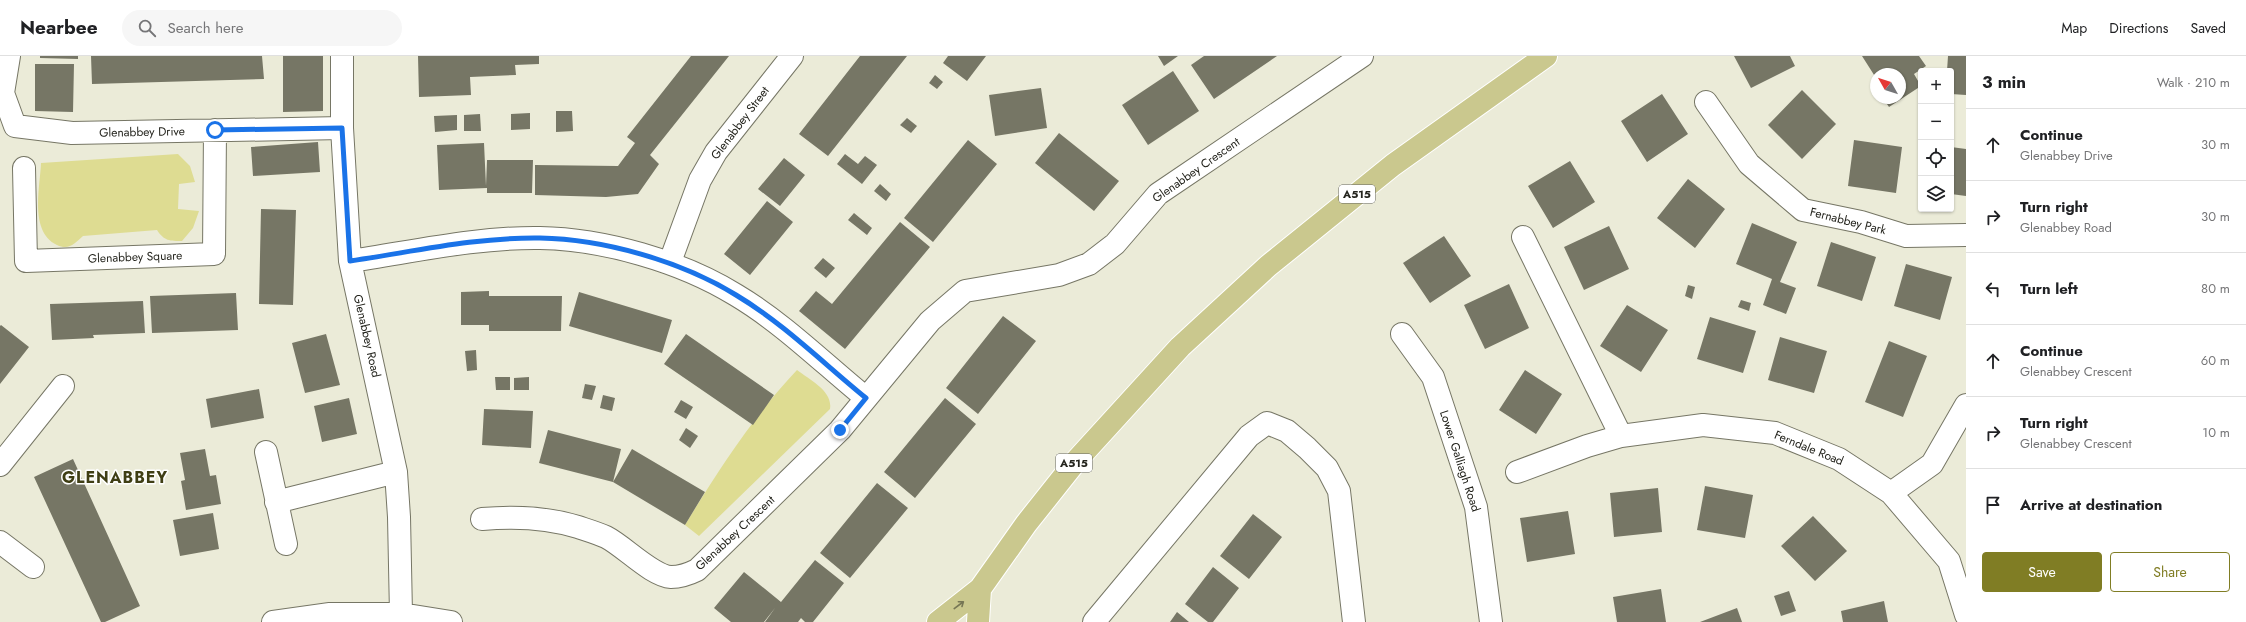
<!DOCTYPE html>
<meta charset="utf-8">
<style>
body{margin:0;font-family:Jost,sans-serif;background:#f6f6f6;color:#202124}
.controls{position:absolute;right:12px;top:12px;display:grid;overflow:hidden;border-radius:4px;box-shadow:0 1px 3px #0004}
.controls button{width:36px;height:36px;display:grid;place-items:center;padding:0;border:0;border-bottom:1px solid #e0e0e0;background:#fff;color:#202124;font:20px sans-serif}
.compass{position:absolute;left:1870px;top:12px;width:36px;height:36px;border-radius:50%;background:#fff;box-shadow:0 1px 3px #0004;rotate:309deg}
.stop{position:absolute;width:12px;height:12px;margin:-9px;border:3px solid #1a73e8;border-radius:50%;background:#fff}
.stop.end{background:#1a73e8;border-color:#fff;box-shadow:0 1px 4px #0008}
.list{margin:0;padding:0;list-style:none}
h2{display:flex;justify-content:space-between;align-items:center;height:52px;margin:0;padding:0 16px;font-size:17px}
h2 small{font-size:13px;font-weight:400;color:#757577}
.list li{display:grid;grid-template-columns:26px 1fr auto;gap:12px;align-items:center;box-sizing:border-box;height:72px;padding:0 16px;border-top:1px solid #e0e0e0}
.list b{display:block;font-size:15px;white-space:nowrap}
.list p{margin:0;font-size:13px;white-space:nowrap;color:#757577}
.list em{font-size:13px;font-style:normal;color:#757577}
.actions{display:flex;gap:8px;padding:12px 16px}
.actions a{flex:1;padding:9px 0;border:1px solid #807d24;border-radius:4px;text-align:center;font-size:14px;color:#807d24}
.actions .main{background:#807d24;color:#fff}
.icon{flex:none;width:22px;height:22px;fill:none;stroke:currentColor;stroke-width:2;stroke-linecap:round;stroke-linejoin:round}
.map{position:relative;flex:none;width:1966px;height:566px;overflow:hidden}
header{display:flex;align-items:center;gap:24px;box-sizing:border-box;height:56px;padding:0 20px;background:#fff;border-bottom:1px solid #e0e0e0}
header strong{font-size:19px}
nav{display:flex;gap:22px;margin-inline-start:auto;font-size:14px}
.search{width:280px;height:36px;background:#f6f6f6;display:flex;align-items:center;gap:10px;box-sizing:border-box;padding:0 14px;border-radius:22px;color:#757577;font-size:15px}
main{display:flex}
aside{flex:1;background:#fff}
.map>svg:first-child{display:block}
.green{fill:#dedc92}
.building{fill:#767665}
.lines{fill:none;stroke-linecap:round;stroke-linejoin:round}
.minor-casing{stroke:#767665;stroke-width:24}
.trunk-casing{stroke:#fff;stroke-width:24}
.minor{stroke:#fff;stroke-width:22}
.trunk{stroke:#cac88e;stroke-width:22}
.oneway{stroke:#767655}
.route{stroke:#1a73e8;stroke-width:5}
.labels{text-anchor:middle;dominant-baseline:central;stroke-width:3;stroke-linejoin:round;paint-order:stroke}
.shield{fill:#fff;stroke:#656560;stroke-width:1}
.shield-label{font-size:11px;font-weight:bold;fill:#23231c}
.street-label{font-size:12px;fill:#23231c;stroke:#fff}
.district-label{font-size:16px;font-weight:bold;letter-spacing:1px;fill:#3f3e14;stroke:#fff}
</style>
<header>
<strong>Nearbee</strong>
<div class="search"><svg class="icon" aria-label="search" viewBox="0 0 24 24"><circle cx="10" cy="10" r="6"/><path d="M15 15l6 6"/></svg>Search here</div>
<nav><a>Map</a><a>Directions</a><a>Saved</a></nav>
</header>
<main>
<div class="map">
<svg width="1966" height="566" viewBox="0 0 1966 566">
<rect width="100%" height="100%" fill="#ebebd8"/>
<path class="green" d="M 178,98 L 190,110 L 195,126 L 179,128 L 178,153 L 199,155 L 193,172 L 182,185 C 170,185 164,185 157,174 L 83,180 C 75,187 69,195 57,189 C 29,176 40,132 41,107 Z
M 797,314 C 810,324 833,335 830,353 L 699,480 L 685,469 C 717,416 755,358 797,314 Z"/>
<path class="building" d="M 40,0 L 78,0 L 78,3 L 40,2 Z
M 91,0 L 262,0 L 264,23 L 92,28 Z
M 283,0 L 323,0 L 323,55 L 283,56 Z
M 418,0 L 539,0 L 539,8 L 515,9 L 516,19 L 470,21 L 471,39 L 419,41 Z
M 691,0 L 729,0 L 650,99 L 659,108 L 638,138 L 606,141 L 535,139 L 535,109 L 618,110 L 635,87 L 627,81 Z
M 860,0 L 907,0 L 828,100 L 799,78 Z
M 948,0 L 986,0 L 967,25 L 943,7 Z
M 1158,0 L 1178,0 L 1164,10 Z
M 1204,0 L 1277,0 L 1214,43 L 1191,9 Z
M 1734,0 L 1790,0 L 1795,10 L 1751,32 Z
M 1862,0 L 1919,0 L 1926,10 L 1914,18 L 1921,30 L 1889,51 L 1883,42 L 1900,42 L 1900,18 L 1876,18 L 1876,22 Z
M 1948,0 L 1966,0 L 1966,39 L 1951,38 L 1951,15 L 1947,15 Z
M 35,8 L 74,8 L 73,56 L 35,55 Z
M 1173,15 L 1199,55 L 1148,89 L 1122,49 Z
M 935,19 L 943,26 L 937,33 L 929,27 Z
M 1041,32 L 1047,72 L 995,80 L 989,39 Z
M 1802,34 L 1836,68 L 1802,103 L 1768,69 Z
M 1662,38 L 1688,78 L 1647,106 L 1621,65 Z
M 556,55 L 572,55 L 573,75 L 556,76 Z
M 530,57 L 530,73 L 511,74 L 511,58 Z
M 480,58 L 481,75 L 464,75 L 464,59 Z
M 457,59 L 457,74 L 435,76 L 434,60 Z
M 907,62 L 917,70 L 911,77 L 900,69 Z
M 1059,77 L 1119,125 L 1094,155 L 1035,107 Z
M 968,84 L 997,108 L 933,186 L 904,162 Z
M 1854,84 L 1902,91 L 1896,137 L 1848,130 Z
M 318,86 L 320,116 L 253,120 L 251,91 Z
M 484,87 L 486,130 L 487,104 L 533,104 L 532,137 L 487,137 L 487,132 L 439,134 L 437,89 Z
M 1951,91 L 1966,93 L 1966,140 L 1951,138 Z
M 845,98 L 858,108 L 865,100 L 877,109 L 862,128 L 837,108 Z
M 784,102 L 805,119 L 780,150 L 758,133 Z
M 1570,105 L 1595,146 L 1553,172 L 1528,130 Z
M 1688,123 L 1725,153 L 1695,192 L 1657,162 Z
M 880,128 L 891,138 L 886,145 L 874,135 Z
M 767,145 L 793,166 L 750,219 L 724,198 Z
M 261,153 L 296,154 L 293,249 L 259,248 Z
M 854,157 L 872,172 L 867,179 L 848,164 Z
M 900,166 L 930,191 L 845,293 L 799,255 L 816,235 L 832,248 Z
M 1752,167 L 1797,186 L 1780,226 L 1796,232 L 1786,258 L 1763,249 L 1772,223 L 1736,208 Z
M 1609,170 L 1629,213 L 1584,234 L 1564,191 Z
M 1444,180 L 1471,220 L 1430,247 L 1403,207 Z
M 1831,186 L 1876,201 L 1862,245 L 1817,230 Z
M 823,202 L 835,212 L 826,222 L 814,212 Z
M 1906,208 L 1952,221 L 1940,264 L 1894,250 Z
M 1509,228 L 1529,272 L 1485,293 L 1464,249 Z
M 1688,229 L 1695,231 L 1692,243 L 1685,240 Z
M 489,235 L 489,240 L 562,240 L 561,275 L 489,275 L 489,269 L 461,269 L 461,236 Z
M 579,236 L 672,264 L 662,297 L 569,270 Z
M 236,237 L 238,274 L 152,277 L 150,240 Z
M 1741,244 L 1751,247 L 1749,255 L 1738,251 Z
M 143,245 L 145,277 L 93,279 L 94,282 L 52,284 L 50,248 Z
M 1627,249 L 1668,274 L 1641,316 L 1600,290 Z
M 1003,260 L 1036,285 L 978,358 L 946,332 Z
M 1710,261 L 1756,275 L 1743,317 L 1697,303 Z
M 1,269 L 29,291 L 0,328 L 0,270 Z
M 326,278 L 340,329 L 305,337 L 292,287 Z
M 686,278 L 774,339 L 753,369 L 664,308 Z
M 1780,281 L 1827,295 L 1814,337 L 1768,324 Z
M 1889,285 L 1927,300 L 1903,361 L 1865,346 Z
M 476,294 L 477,314 L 467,315 L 465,295 Z
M 1525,314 L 1562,338 L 1536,378 L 1499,354 Z
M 495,321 L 510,321 L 510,334 L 496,334 Z
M 529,321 L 529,334 L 514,334 L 514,322 Z
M 585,328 L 596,330 L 592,344 L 582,342 Z
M 259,333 L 264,362 L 211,372 L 206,343 Z
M 603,339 L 615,342 L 612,355 L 600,352 Z
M 349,342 L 357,378 L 322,386 L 314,350 Z
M 945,342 L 976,368 L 915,442 L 884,416 Z
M 681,344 L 693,351 L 686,363 L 674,356 Z
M 484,353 L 533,355 L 531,392 L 482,389 Z
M 686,372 L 698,380 L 690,392 L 679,384 Z
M 548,374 L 621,393 L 613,426 L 539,407 Z
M 205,393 L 210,420 L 216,419 L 221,448 L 186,454 L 181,425 L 185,424 L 180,397 Z
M 632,393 L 705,436 L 685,469 L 613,426 Z
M 73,403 L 140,550 L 105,566 L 101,566 L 34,421 Z
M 877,427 L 908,452 L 850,522 L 820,497 Z
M 1705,430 L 1753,439 L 1745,482 L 1697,474 Z
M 1658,432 L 1662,476 L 1614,481 L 1610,437 Z
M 1568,455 L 1575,498 L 1527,506 L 1520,462 Z
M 213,457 L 219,493 L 180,500 L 173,464 Z
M 1253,458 L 1282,481 L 1249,523 L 1220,500 Z
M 1813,460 L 1847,495 L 1815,525 L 1781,490 Z
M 815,504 L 844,527 L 813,566 L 805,566 L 801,562 L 798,566 L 765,566 L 775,552 L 764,566 L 731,566 L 714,552 L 744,516 L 781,546 Z
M 1213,511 L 1239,532 L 1213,566 L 1208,566 L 1185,548 Z
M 1661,533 L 1666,566 L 1617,566 L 1613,541 Z
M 1789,535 L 1796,555 L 1781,560 L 1774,540 Z
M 1884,545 L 1888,566 L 1843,566 L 1841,555 Z
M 1737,552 L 1742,566 L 1700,566 Z
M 1177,556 L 1189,566 L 1170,566 Z"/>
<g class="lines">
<g class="minor-casing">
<path id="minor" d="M 9,0 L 3,37 L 15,70 L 72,77 L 342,72
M 342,0 L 342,72 L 350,205 L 396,416 L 399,461 L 401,558
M 1706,46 L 1749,108 L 1803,154 L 1861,166 L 1906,180 L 1966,179
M 24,112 L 26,205 L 214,198 L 215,74
M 1523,181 L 1621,380
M 350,205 C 412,196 476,181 540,182 C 603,183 681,205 736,239 C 783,267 823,307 866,342
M 670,206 L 700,124 L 716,96 L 792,0
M 1402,278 L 1433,321 L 1476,451 L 1491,566
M 266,396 L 286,488
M 0,409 L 63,330
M 1517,416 L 1587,390 L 1621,380 L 1703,369 L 1775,377 L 1839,403 L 1891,437 L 1949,505 L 1966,559
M 1891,437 L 1932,408 L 1966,349
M 276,446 L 396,416
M 482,463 C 515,460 546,461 578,471 C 587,474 597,477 606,481 C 624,490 652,520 671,521 C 680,521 689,518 697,514 L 840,374 L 930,265 L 965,235 L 1059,219 L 1089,208 L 1115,188 L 1158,138 L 1362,0
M 0,486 L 33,511
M 273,566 L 330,558 L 401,558 L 451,566
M 1094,566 L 1249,380 L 1267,367 L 1287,375 L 1307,392 L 1327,412 L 1339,435 L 1354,566"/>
</g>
<g class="trunk-casing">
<path id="trunk" d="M 938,566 L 980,533 L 1026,468 L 1076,405 L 1180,291 L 1268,210 L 1393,109 L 1546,0
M 978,566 L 980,533"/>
</g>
<use href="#minor" class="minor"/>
<use href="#trunk" class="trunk"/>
</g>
<defs><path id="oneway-shaft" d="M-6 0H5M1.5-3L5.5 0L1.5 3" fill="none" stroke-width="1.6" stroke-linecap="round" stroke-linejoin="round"/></defs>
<use class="oneway" href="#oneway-shaft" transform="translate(959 549) rotate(-37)"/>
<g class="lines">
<path class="route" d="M 215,74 L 342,72 L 350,205 C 412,196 476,181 540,182 C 603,183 681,205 736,239 C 783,267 823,307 866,342 L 840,374"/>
</g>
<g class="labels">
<g class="shield">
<rect x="1339" y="129" width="36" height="18" rx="3"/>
<rect x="1056" y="398" width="36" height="18" rx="3"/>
</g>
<g class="shield-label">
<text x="1357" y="138">A515</text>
<text x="1074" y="407">A515</text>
</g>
<g class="street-label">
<text transform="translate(740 67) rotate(-53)">Glenabbey Street</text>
<text transform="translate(142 76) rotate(-1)">Glenabbey Drive</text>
<text transform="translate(1196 114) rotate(-35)">Glenabbey Crescent</text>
<text transform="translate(1848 165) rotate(14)">Fernabbey Park</text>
<text transform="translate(135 201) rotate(-2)">Glenabbey Square</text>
<text transform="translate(367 280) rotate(77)">Glenabbey Road</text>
<text transform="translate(1809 392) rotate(22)">Ferndale Road</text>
<text transform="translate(1460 405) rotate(72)">Lower Galliagh Road</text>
<text transform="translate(735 477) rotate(-43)">Glenabbey Crescent</text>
</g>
<g class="district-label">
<text x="115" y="421">GLENABBEY</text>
</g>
</g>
</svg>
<div class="controls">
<button>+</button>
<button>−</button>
<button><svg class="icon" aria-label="locate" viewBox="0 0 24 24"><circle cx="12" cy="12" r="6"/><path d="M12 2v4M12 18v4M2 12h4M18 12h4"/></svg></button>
<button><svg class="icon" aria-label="layers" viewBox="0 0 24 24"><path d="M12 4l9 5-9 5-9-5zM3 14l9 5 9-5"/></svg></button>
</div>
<svg class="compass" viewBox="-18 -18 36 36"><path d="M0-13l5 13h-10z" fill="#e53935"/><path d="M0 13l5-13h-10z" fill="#757577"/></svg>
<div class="stop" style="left:215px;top:74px"></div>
<div class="stop end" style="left:840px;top:374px"></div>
</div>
<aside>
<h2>3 min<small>Walk · 210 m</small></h2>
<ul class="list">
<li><svg class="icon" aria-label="ahead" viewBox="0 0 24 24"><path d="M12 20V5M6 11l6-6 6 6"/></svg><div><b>Continue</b><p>Glenabbey Drive</p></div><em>30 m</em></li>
<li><svg class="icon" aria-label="right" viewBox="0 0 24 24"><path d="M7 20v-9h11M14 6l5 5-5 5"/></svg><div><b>Turn right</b><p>Glenabbey Road</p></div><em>30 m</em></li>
<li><svg class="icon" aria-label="left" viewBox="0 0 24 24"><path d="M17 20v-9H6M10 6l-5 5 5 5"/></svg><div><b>Turn left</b></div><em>80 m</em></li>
<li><svg class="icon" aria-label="ahead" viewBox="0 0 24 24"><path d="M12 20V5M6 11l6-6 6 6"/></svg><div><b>Continue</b><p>Glenabbey Crescent</p></div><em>60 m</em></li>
<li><svg class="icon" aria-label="right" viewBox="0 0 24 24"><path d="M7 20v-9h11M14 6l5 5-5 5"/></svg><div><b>Turn right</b><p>Glenabbey Crescent</p></div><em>10 m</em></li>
<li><svg class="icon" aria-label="arrive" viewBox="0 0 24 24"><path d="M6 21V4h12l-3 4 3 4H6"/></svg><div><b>Arrive at destination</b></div></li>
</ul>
<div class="actions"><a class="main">Save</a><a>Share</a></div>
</aside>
</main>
